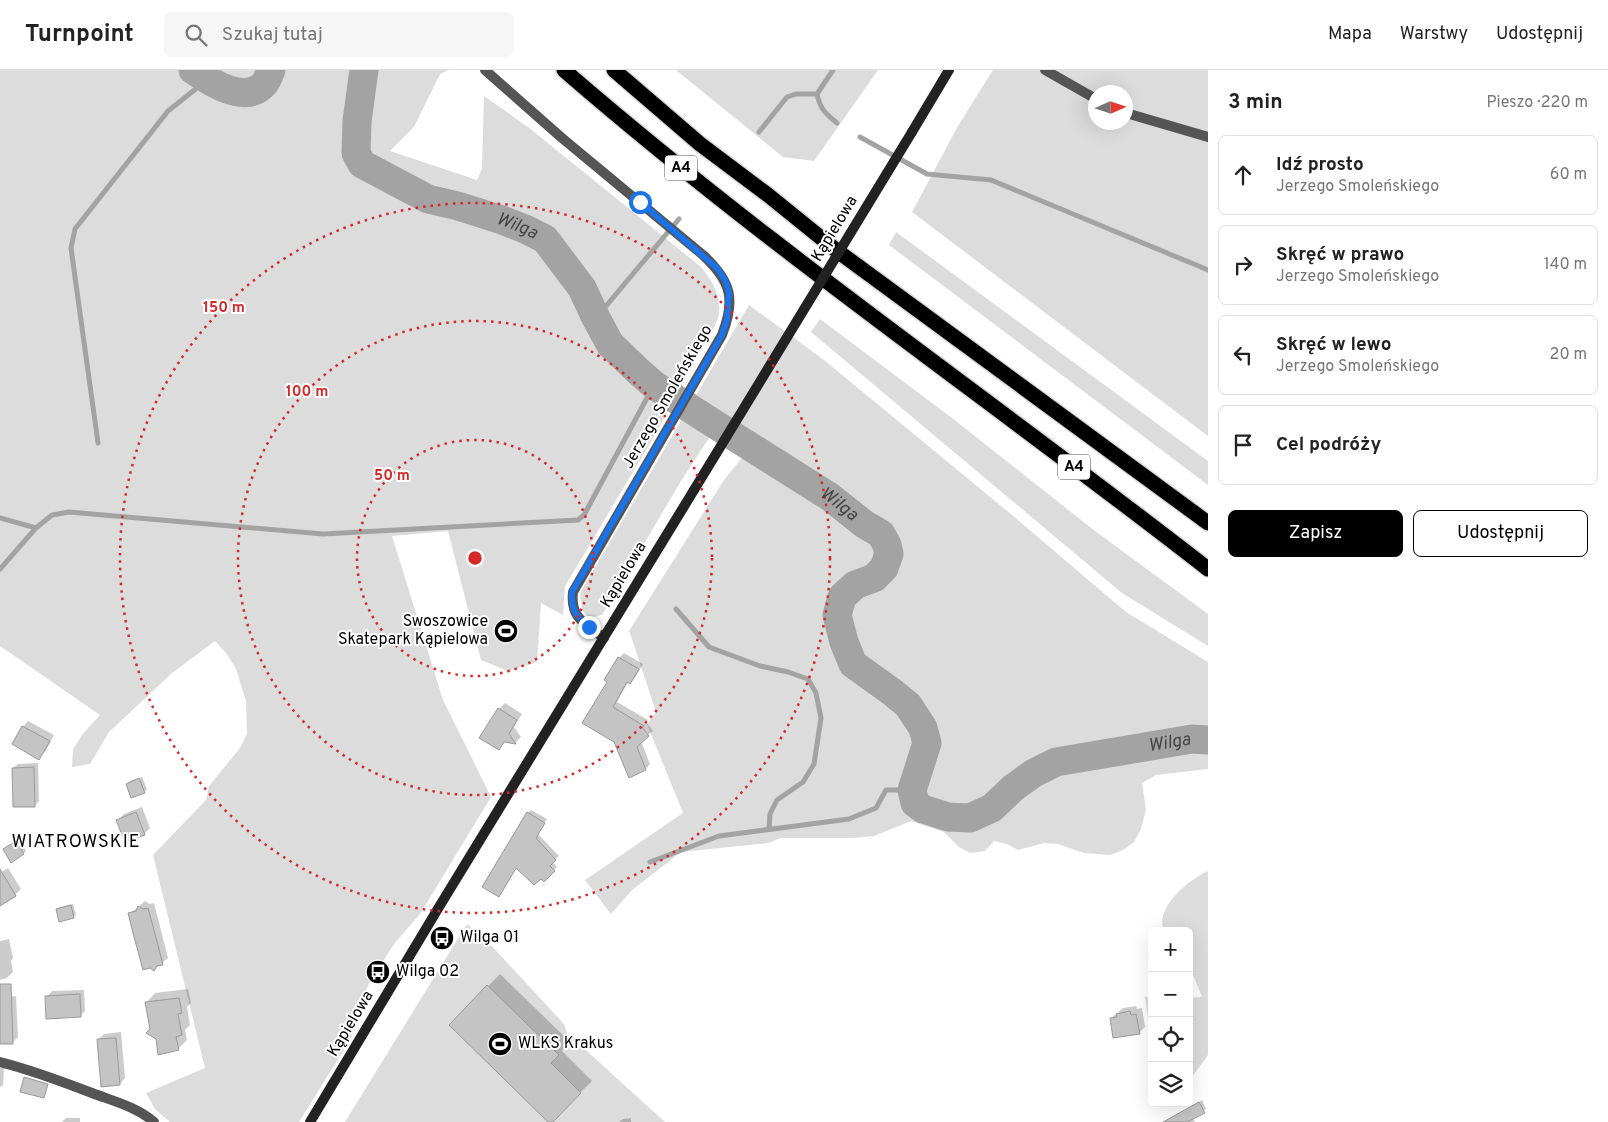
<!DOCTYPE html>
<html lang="pl">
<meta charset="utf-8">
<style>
body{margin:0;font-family:Overpass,sans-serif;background:#f6f6f6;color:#222}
.controls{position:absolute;right:15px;bottom:15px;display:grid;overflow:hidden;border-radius:8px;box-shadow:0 5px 20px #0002}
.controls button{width:45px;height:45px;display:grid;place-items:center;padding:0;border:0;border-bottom:1px solid #e0e0e0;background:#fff;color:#222;font:25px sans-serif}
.compass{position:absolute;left:1088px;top:15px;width:45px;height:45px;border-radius:50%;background:#fff;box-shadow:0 5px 20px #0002;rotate:87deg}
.stop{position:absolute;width:15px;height:15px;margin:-11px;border:4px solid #1a73e8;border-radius:50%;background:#fff}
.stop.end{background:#1a73e8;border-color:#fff;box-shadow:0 1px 5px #0008}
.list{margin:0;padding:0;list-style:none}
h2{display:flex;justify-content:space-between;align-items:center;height:65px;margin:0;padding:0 20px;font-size:21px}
h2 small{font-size:16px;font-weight:400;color:#767676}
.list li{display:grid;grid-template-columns:32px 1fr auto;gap:15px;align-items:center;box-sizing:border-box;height:80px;margin:0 10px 10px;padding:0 10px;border:1px solid #e0e0e0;border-radius:8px}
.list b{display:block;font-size:19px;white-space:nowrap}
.list p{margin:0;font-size:16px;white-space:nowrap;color:#767676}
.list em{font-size:16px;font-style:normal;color:#767676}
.actions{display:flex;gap:10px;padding:15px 20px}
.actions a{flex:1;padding:11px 0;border:1px solid #000;border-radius:8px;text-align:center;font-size:18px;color:#000}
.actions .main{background:#000;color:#fff}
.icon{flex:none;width:28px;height:28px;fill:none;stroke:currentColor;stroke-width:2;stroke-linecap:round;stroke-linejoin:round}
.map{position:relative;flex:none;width:1208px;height:1052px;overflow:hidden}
header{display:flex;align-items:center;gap:30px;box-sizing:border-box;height:70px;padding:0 25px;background:#fff;border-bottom:1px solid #e0e0e0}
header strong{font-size:24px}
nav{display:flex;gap:28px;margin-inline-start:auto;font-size:18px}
.search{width:350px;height:45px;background:#f6f6f6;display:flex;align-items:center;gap:12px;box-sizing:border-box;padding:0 18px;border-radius:8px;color:#767676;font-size:19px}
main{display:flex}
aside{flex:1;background:#fff}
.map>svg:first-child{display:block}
.green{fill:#dcdcdc;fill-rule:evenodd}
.shadow{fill:#0003}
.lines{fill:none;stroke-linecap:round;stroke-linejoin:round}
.stream{stroke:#a3a3a3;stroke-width:5}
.river{stroke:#a3a3a3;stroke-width:29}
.building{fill:#c4c4c4;stroke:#999}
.highway-casing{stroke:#dbdbdb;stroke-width:18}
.street{stroke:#555;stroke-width:10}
.secondary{stroke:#222;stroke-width:10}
.highway{stroke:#000;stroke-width:15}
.secondary-bridge{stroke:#222;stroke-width:10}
.route{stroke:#1a73e8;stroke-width:6}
.ring{fill:none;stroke:#d62828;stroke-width:2.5;stroke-dasharray:2.5 5}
.labels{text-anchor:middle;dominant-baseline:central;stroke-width:4;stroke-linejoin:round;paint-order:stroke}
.shield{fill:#fff;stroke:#4c4c4c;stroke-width:1}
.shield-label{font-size:15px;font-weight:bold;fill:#000}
.street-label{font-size:16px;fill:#000;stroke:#fff}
.poi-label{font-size:16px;fill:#000;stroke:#fff;text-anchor:start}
.water-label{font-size:18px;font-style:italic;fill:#444;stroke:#fff}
.neighbourhood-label{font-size:18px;letter-spacing:1px;fill:#000;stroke:#fff}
.centre{fill:#d62828;stroke:#fff;stroke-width:2.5}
.ring-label{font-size:15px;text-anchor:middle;font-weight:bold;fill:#d62828;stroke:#fff;stroke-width:4;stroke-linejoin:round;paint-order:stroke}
</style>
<header>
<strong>Turnpoint</strong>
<div class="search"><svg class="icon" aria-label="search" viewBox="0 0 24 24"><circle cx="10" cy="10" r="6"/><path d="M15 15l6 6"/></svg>Szukaj tutaj</div>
<nav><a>Mapa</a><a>Warstwy</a><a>Udostępnij</a></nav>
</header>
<main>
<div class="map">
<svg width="1208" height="1052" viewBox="0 0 1208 1052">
<rect width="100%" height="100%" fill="#fff"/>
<path class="green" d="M 0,0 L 449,0 L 440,4 L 414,57 L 390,81 L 477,110 L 482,99 L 484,26 L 528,57 L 701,197 C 711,209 721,225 719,242 C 719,247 716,253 714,257 L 652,370 L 565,516 L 563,545 L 541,533 L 537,592 L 508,601 L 481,590 L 448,461 L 392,466 L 443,630 L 491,727 L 420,844 L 394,874 L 369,913 L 351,960 L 353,965 L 299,1052 L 170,1052 L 155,1039 L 146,1023 L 205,998 L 153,785 L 206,730 L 209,716 L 240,678 L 247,664 L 246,631 L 236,599 L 227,584 L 215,571 L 172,603 L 109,662 L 90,694 L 72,697 L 73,680 L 82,665 L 100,645 L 0,576 Z
M 676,0 L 878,0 L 814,91 L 783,87 Z
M 993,0 L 1208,0 L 1208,366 L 912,142 L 958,56 ZM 1096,22 L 1126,22 L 1126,52 L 1096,52 Z
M 896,162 L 1208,391 L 1208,415 L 889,175 Z
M 749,235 L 824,290 L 1012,445 L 1126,542 L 1208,592 L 1208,699 L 1156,705 L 1142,713 L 1146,739 L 1141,759 L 1134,772 L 1123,780 L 1110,785 L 1084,783 L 1058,774 L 1044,773 L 1018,780 L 1007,774 L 994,771 L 985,781 L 970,783 L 959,777 L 944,762 L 911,751 L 874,766 L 853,768 L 781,768 L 768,773 L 681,782 L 632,820 L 611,844 L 585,810 L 683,743 L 647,654 L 656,642 L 631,566 L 629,561 L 724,410 L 746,383 L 751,372 L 720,351 L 681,411 L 602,545 L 589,548 L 582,540 L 580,523 Z
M 820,249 L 952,348 L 1095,461 L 1208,544 L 1208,576 L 1122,523 L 811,262 Z
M 1208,801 L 1208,985 L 1189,1011 L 1189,928 L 1202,927 L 1189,895 L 1189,861 L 1164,861 C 1154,837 1190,809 1208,801 Z
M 467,854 L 488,872 L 564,954 L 567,963 L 665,1052 L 345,1052 Z
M 1145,927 L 1152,927 L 1152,976 Z"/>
<path class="shadow" d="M 624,583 L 643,594 L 635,608 L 630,613 L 628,612 L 617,632 L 648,650 L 646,652 L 653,661 L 641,671 L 650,694 L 646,699 L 629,706 L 615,671 L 608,611 L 606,610 L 619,588 Z
M 505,633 L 522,644 L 514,657 L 521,667 L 515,673 L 505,671 L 498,679 L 499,639 Z
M 28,651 L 54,665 L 45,682 L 39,688 L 23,657 Z
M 38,693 L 39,731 L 35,735 L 13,698 L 18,694 Z
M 142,707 L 147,719 L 144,722 L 127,714 L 130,711 Z
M 142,737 L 150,758 L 144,764 L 118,750 L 124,744 Z
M 531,740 L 547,749 L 538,764 L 559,786 L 553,792 L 557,797 L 544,810 L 517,797 L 498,826 L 528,743 Z
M 19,770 L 26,781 L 24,783 L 7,777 Z
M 8,798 L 21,819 L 15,825 L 0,835 L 0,803 Z
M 145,831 L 150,834 L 154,833 L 168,888 L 154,899 L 130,844 Z
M 73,834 L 76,845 L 73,847 L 57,839 L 60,837 Z
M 9,869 L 13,888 L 11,891 L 13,902 L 7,908 L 0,910 L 0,871 Z
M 500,904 L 570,972 L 562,981 L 592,1011 L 551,1052 L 550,1052 L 450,955 Z
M 188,919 L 191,933 L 187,937 L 190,955 L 185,960 L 187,970 L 178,979 L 157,968 L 151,959 L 146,933 L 155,923 Z
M 84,920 L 85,941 L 80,946 L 47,927 L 52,921 Z
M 16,926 L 18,967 L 13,972 L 0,973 L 0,927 Z
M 1136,936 L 1137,939 L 1142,938 L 1145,957 L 1139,963 L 1111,948 L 1123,938 Z
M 121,962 L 125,1008 L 120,1014 L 98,970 L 104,964 Z
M 0,998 L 4,998 L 3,1015 L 0,1017 Z
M 1202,1030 L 1206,1039 L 1193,1048 L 1195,1052 L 1179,1052 L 1176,1046 L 1178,1044 Z
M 66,1048 L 80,1048 L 80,1052 L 62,1052 Z
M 631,1048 L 631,1052 L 619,1052 L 623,1049 Z"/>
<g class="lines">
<path class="stream" d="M 833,0 L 817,24 C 820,39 826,44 837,53
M 759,62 L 787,27 L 796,24 L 817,24
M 860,67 L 927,104 L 991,110 L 1208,200
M 596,248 L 679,149
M 98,373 L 71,178 L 75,159 L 168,41 L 207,10
M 0,448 L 36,458
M 0,499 L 36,458 L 52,445 L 69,442 L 323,464 L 578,450 L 584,445 L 654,315
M 676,539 L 709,577 L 760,596 L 788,602 L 808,609 L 816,623 L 821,648 L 814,694 L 803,712 L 777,730 L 770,744 L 769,759
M 650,792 L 719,766 L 849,749 L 876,738 L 886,720 L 912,720"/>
<g class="river">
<path d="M 193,0 C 210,12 245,35 264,14 C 267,11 269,4 271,0"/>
<path id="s1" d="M 364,0 L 357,51 L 356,83 L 362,94 L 428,129 L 458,136 L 502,150 L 525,159 L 545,169 L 582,218 L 596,248 L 610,274 L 638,301 L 654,315 L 705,348 L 830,427 L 864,454 L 881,464 L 887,475 L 889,484 L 884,498 L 874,508 L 855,515 L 842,527 L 837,545 L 844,572 L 853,594 L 892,622 L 908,635 L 923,658 L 927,673 L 912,720 L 915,733 L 923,739 L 948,747 L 970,748 L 992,738 L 1013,718 L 1034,703 L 1056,692 L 1192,669 L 1208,670"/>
</g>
</g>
<path class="building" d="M 618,587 L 639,599 L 630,614 L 627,612 L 613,637 L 644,656 L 642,657 L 649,666 L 637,677 L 646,700 L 629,708 L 614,672 L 582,653 L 607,612 L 604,610 Z
M 498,638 L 517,650 L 509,664 L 516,674 L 504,672 L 499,680 L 479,668 Z
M 22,656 L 50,671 L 39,690 L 12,674 Z
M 34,697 L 35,737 L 13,737 L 12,698 Z
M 139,708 L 145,723 L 131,728 L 126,714 Z
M 136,742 L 145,765 L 125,772 L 116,750 Z
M 527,742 L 545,753 L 536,768 L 556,790 L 550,796 L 555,801 L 544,812 L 541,809 L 534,815 L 516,798 L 499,827 L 482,817 Z
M 16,771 L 24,784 L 11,793 L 3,779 Z
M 0,799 L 16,826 L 0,836 Z
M 71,835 L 74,848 L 59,852 L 56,839 Z
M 138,836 L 143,839 L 148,838 L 158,875 L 163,895 L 157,896 L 154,901 L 150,898 L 143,900 L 133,863 L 128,843 L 136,841 Z
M 0,914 L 11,914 L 13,974 L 0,974 Z
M 487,915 L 559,985 L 551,993 L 581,1023 L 553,1052 L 548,1052 L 449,955 Z
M 80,924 L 81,947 L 46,949 L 45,926 Z
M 179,928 L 182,943 L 178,944 L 182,965 L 176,967 L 179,980 L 158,985 L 156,969 L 146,963 L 150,959 L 145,932 Z
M 1130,941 L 1131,945 L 1136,944 L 1140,964 L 1113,968 L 1110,948 L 1117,947 L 1116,944 Z
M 116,968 L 120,1015 L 101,1017 L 97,969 Z
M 24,1007 L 48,1014 L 44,1028 L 20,1022 Z
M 1199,1032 L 1205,1043 L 1187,1052 L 1163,1052 Z"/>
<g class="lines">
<g class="highway-casing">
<path id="highway" d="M 564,0 C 769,178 994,332 1208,499
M 614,0 L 700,74 L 768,125 L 836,180 L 1208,453"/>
</g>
<path class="street" d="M 485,0 L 562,68 L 703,185 C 731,211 736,229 722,265 L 573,522 C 570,548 585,554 604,568
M 1045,0 L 1096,29
M 1126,43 L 1208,67
M 0,992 C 32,1000 61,1011 92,1023 C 113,1031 137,1037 154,1052"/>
<path class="secondary" d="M 912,62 L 949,0
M 310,1052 L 439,837 L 694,420"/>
<use href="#highway" class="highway"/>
<path class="secondary-bridge" d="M 694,420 L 912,62"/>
</g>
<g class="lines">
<path class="route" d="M 589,557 C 576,547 571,539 572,522 L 722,265 L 727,250 L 729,223 L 726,212 L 717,198 L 640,132"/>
</g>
<g class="ring">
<circle cx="475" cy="488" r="118"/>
<circle cx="475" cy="488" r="237"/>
<circle cx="475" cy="488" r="355"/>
</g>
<defs>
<g id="stadium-disc" transform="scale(1.25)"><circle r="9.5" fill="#000" stroke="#fff"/><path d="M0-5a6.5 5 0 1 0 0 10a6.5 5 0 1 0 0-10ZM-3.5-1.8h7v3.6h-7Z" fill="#fff"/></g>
<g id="bus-disc" transform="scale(1.25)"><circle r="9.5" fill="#000" stroke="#fff"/><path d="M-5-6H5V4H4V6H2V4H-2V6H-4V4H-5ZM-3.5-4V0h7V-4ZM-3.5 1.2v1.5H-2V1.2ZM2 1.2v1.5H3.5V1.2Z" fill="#fff"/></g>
</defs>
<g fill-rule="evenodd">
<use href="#stadium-disc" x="506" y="561"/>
<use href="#bus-disc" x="442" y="868"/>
<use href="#bus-disc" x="378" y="902"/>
<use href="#stadium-disc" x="500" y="974"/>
</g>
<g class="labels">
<g class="shield">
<rect x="665" y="85.5" width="32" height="25" rx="4"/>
<rect x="1058" y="384.5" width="32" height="25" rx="4"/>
</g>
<g class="shield-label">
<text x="681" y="98">A4</text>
<text x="1074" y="397">A4</text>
</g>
<g class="street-label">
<text transform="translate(835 159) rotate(-59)">Kąpielowa</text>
<text transform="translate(668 327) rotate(-60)">Jerzego Smoleńskiego</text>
<text transform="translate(624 505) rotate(-59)">Kąpielowa</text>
<text transform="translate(351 954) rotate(-59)">Kąpielowa</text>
</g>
<g class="poi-label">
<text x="488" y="552" text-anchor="end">Swoszowice<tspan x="488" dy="18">Skatepark Kąpielowa</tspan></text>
<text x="460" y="868">Wilga 01</text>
<text x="396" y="902">Wilga 02</text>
<text x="518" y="974">WLKS Krakus</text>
</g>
<g class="water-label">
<text stroke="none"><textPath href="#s1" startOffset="264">Wilga</textPath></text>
<text stroke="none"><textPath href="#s1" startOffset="699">Wilga</textPath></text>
<text stroke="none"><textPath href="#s1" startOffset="1361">Wilga</textPath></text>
</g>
<g class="neighbourhood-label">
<text x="76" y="772">WIATROWSKIE</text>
</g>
</g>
<circle cx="475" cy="488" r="8" class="centre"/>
<g class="ring-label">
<text x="224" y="242">150 m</text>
<text x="307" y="326">100 m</text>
<text x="392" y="410">50 m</text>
</g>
</svg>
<div class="controls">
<button>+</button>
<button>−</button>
<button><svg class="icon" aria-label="locate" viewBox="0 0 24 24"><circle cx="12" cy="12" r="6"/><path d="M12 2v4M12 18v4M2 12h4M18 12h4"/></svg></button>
<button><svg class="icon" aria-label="layers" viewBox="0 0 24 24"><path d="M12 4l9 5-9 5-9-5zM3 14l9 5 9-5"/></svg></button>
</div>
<svg class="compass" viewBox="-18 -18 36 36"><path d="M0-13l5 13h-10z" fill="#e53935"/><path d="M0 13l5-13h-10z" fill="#767676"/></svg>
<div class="stop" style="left:640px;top:132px"></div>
<div class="stop end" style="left:589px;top:557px"></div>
</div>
<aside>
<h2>3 min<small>Pieszo · 220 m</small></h2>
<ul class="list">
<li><svg class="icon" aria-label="ahead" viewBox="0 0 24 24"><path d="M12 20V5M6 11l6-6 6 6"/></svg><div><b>Idź prosto</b><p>Jerzego Smoleńskiego</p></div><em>60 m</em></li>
<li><svg class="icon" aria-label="right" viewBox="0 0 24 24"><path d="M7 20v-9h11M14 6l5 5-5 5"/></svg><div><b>Skręć w prawo</b><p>Jerzego Smoleńskiego</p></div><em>140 m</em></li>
<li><svg class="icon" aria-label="left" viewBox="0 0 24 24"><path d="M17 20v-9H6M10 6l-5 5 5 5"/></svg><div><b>Skręć w lewo</b><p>Jerzego Smoleńskiego</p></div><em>20 m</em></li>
<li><svg class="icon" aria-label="arrive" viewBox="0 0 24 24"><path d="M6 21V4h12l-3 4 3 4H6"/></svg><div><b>Cel podróży</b></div></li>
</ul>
<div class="actions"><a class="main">Zapisz</a><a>Udostępnij</a></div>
</aside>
</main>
